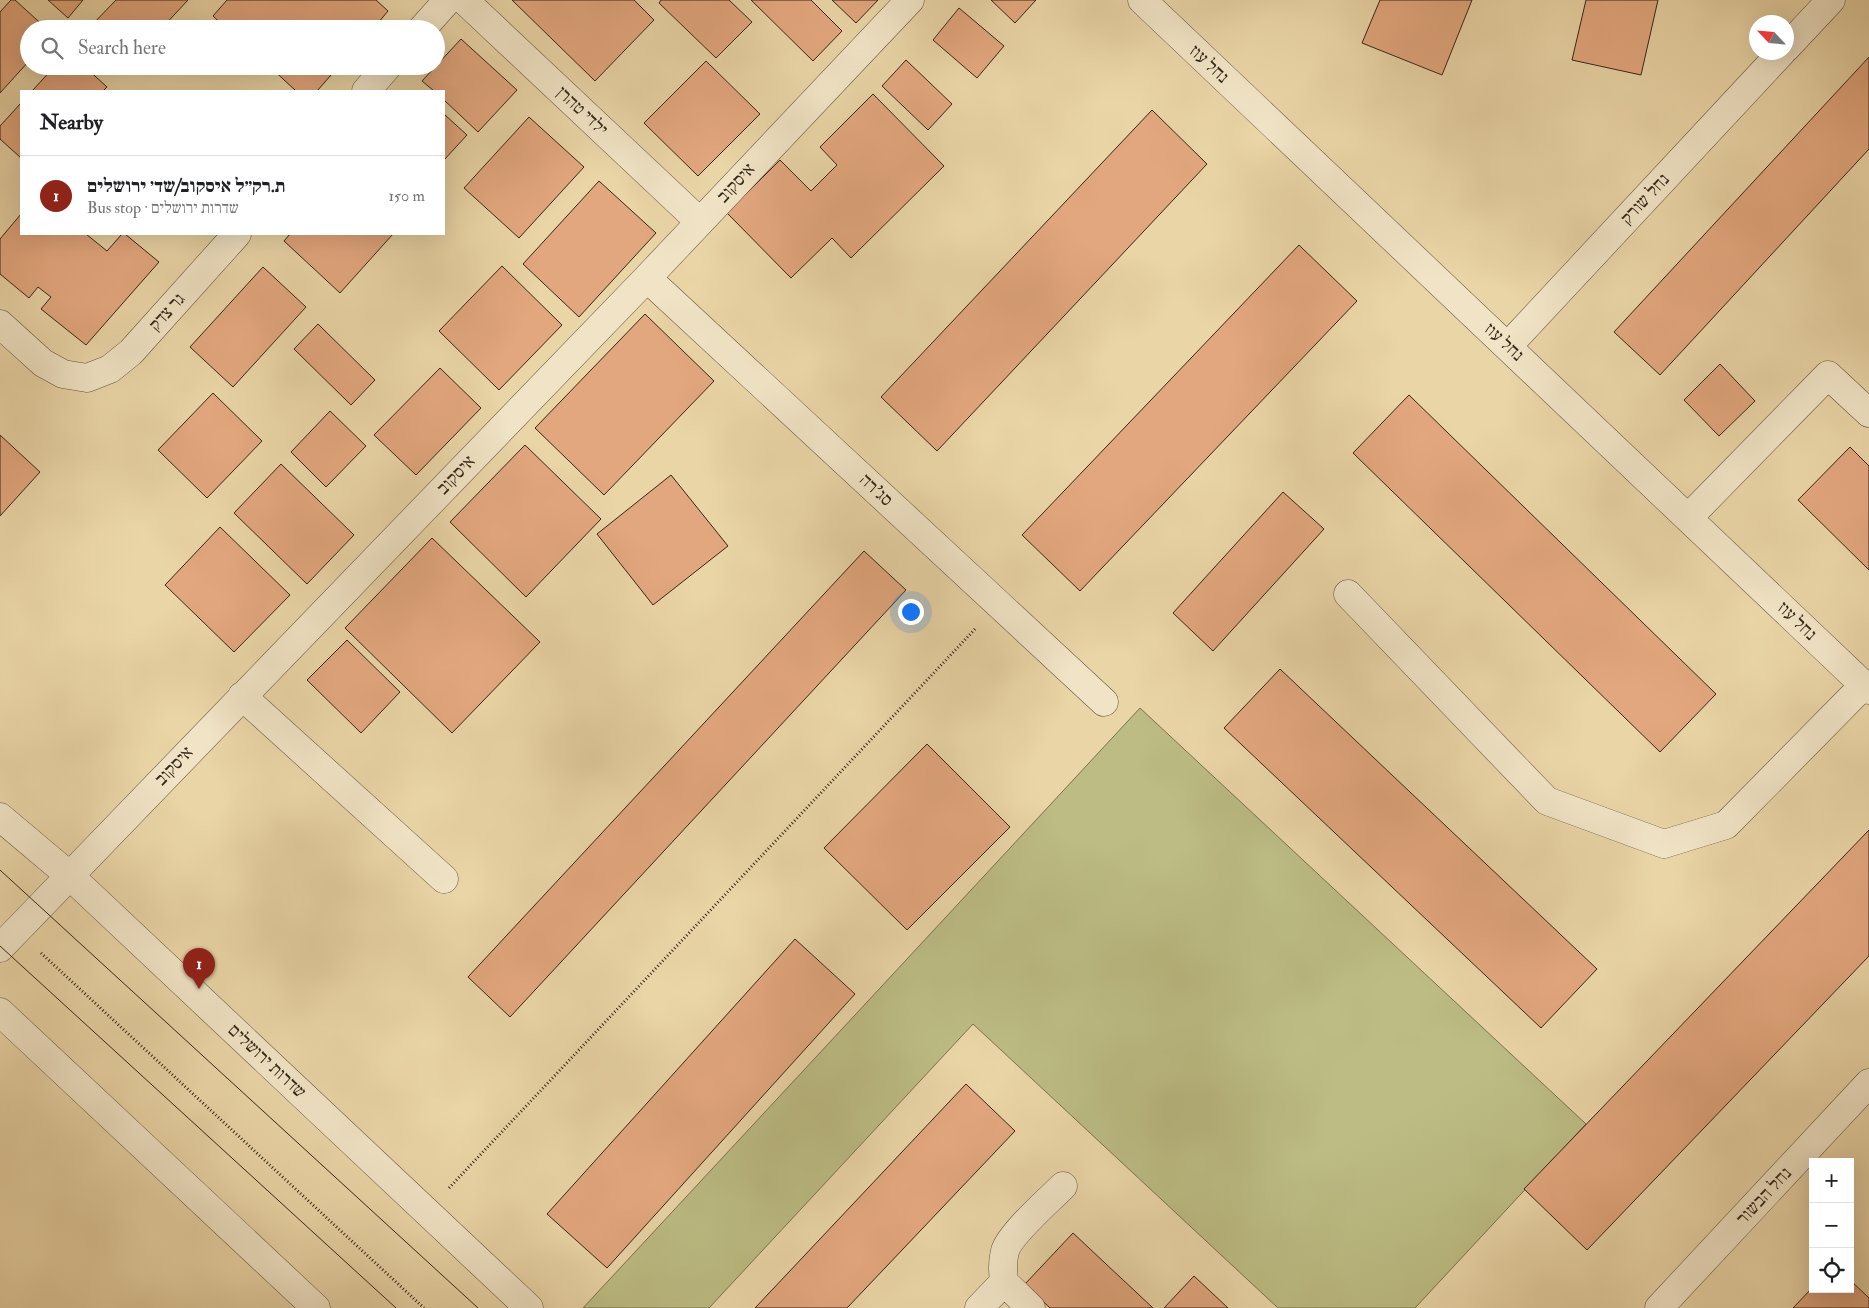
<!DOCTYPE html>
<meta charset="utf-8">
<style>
body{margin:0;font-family:"IM FELL Double Pica","Frank Ruhl Libre",serif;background:#f2f2f2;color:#202124}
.controls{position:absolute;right:15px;bottom:15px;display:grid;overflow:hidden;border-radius:0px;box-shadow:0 5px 20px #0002}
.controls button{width:45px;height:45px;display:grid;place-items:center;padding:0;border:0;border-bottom:1px solid #e0e0e0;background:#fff;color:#202124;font:25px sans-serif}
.compass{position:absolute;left:1749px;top:15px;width:45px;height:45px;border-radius:50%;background:#fff;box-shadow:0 5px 20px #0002;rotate:296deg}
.you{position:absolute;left:910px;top:611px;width:18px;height:18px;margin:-12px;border:4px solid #fff;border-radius:50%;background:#1a73e8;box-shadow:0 0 0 8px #1a73e833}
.badge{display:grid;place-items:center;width:32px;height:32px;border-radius:50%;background:#8f2418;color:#fff;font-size:16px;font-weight:700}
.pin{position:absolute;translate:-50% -41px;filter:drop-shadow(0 1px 2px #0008)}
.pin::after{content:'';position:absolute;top:26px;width:18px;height:15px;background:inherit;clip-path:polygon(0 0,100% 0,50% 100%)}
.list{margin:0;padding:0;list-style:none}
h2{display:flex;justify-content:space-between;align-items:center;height:65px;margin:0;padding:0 20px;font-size:21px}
h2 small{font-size:16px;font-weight:400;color:#757577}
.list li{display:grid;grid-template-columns:32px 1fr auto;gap:15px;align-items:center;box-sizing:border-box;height:80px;padding:0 20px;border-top:1px solid #e0e0e0}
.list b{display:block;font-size:19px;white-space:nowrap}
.list p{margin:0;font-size:16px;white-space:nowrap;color:#757577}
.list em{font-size:16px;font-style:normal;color:#757577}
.icon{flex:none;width:28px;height:28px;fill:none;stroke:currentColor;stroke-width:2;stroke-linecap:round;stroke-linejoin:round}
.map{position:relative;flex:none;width:1869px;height:1308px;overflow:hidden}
.search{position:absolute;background:#fff;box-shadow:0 5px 20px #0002;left:20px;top:20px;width:425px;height:55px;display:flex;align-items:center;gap:12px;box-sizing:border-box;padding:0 18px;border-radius:28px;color:#757577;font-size:19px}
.panel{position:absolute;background:#fff;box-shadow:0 5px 20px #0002;left:20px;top:90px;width:425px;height:145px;border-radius:0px}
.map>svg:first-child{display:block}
.green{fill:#bcbc84;stroke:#78724e}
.building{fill:#e3a77f;stroke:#342717}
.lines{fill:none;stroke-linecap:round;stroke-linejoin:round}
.minor-casing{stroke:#62523b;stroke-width:29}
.path{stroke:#342717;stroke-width:3;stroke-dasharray:1 2.5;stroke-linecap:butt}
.minor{stroke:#f1e4c6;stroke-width:28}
.tram{stroke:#342717;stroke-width:1}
.labels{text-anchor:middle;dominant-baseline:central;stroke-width:4;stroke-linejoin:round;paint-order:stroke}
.street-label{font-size:18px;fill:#342717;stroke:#f1e4c6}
</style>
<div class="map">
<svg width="1869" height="1308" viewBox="0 0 1869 1308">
<rect width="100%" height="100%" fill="#ead5a7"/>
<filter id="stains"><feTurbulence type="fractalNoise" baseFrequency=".004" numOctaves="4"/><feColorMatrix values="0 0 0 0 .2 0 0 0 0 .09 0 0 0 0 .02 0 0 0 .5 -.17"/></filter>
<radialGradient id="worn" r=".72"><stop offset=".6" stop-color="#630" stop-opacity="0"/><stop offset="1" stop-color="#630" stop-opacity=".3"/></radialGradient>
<path class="green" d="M 1140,708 L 1586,1124 L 1415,1308 L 1278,1308 L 973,1024 L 709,1308 L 583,1308 Z"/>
<path class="building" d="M 11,0 L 15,0 L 47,29 L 29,29 L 29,61 L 0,93 L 0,12 Z
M 48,0 L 83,0 L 68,18 Z
M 116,0 L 188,0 L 161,29 L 88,29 Z
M 227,0 L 376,0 L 388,11 L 373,29 L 227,29 L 213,16 Z
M 512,0 L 634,0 L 654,20 L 595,81 Z
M 661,0 L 729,0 L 752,22 L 716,58 L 659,3 Z
M 751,0 L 811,0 L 842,31 L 813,61 Z
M 832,0 L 878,0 L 856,23 Z
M 991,0 L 1036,0 L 1015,23 Z
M 1380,0 L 1472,0 L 1442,75 L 1362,43 Z
M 1586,0 L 1658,0 L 1641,75 L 1572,60 Z
M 959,8 L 1004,46 L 977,78 L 933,40 Z
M 461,39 L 517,90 L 478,132 L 444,100 L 444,91 L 434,91 L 422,81 Z
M 1869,57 L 1869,149 L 1660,375 L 1614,332 Z
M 906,60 L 952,104 L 928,130 L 882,86 Z
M 706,61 L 760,114 L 698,176 L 644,123 Z
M 55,66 L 84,66 L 107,87 L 103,91 L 32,91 Z
M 269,66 L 339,66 L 317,91 L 296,91 Z
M 873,94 L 944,166 L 851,258 L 832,238 L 791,278 L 727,213 L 780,160 L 811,191 L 837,165 L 820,147 Z
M 21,103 L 21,158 L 0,139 L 0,126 Z
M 1152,110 L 1207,164 L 937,451 L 881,397 Z
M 444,114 L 467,135 L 444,160 Z
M 529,117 L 584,167 L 519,238 L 464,188 Z
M 599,181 L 656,233 L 579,317 L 523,264 Z
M 21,214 L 21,234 L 86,234 L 107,251 L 122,234 L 125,234 L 159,262 L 86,345 L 41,309 L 51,297 L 38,287 L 29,298 L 0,274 L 0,239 Z
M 290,234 L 393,234 L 340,293 L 284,241 Z
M 1299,245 L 1357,301 L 1080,591 L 1022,535 Z
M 502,266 L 562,325 L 499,390 L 439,331 Z
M 263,267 L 306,307 L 233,387 L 190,347 Z
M 645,314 L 714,381 L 604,495 L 535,428 Z
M 318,324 L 375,380 L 351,405 L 294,349 Z
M 1720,364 L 1755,401 L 1719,436 L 1684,400 Z
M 440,368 L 481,408 L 416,475 L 374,435 Z
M 213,393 L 262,441 L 207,498 L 158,450 Z
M 1409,395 L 1716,694 L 1660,752 L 1353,453 Z
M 330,411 L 366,446 L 326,487 L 291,452 Z
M 0,435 L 40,472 L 0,516 Z
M 525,445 L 601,519 L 526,597 L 450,522 Z
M 1850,447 L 1869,466 L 1869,570 L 1798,500 Z
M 281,464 L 354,535 L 307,584 L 234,513 Z
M 671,475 L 728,546 L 653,605 L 597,534 Z
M 1283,492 L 1324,529 L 1213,651 L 1173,613 Z
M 220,527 L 290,595 L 234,652 L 165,585 Z
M 432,538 L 540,642 L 452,733 L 345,628 Z
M 864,551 L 906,590 L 510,1017 L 468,977 Z
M 347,640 L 400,692 L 361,733 L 307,680 Z
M 1280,669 L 1597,969 L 1541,1028 L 1224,728 Z
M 927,744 L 1010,827 L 907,930 L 824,848 Z
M 1869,830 L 1869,956 L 1587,1250 L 1524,1189 Z
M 795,939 L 855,994 L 607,1268 L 547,1214 Z
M 966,1084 L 1015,1131 L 847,1308 L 755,1308 Z
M 1073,1233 L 1153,1308 L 1050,1308 L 1025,1284 Z
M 1194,1276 L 1228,1308 L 1164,1308 Z
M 1850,1280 L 1869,1298 L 1869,1308 L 1793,1308 L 1813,1287 L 1813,1289 L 1850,1289 Z"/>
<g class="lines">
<g class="minor-casing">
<path id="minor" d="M 464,0 L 700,222
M 1142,0 L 1869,690
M 422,29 L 448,0
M 1786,48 L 1831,0
M 366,91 L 388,66
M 647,278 L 1104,702
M 0,324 L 43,363 L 63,374 L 87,378 L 110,369 L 131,352 L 237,234
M 1508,346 L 1782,52
M 1688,518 L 1828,375 L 1869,413
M 1348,594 L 1547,801 L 1664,844 L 1726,825 L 1864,685
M 242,696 L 444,879
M 0,817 L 70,876 L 529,1308
M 0,948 L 647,278 L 910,0
M 0,1012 L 316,1308
M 1004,1282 C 1003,1272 1002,1262 1005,1251 C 1010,1234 1049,1200 1063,1186
M 979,1308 L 1004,1282 L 1031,1308
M 1659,1308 L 1869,1083"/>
</g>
<path class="path" d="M 41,953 L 424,1308
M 449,1188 L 976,628"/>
<use href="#minor" class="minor"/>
<path class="tram" d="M 0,870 L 478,1308
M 0,946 L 396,1308"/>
</g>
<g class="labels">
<g class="street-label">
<text transform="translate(1209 64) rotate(43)">נחל עוז</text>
<text transform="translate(582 111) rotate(43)">ילדי טהרן</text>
<text transform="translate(736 183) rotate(-47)">איסקוב</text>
<text transform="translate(1645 199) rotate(-47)">נחל שורק</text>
<text transform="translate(167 312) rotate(-48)">גר צדק</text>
<text transform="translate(1504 342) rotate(43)">נחל עוז</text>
<text transform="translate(456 475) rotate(-46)">איסקוב</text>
<text transform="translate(876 490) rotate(43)">סג'רה</text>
<text transform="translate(1797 621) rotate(44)">נחל עוז</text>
<text transform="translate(174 766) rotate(-46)">איסקוב</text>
<text transform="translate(267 1061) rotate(43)">שדרות ירושלים</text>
<text transform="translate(1764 1196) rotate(-47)">נחל הבשור</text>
</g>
</g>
<rect width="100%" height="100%" filter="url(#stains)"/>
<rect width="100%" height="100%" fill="url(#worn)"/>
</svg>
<div class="controls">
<button>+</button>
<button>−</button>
<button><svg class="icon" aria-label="locate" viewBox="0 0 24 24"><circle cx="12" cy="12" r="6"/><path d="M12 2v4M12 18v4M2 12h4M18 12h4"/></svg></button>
</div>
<svg class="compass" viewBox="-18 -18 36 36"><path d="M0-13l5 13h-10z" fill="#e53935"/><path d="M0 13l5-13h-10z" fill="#757577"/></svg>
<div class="you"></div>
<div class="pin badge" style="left:199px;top:989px">1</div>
<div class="search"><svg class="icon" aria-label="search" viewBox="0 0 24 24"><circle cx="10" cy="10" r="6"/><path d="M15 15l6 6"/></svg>Search here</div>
<section class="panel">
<h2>Nearby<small></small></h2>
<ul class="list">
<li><span class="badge">1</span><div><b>ת.רק״ל איסקוב/שד׳ ירושלים</b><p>Bus stop · שדרות ירושלים</p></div><em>150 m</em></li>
</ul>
</section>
</div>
